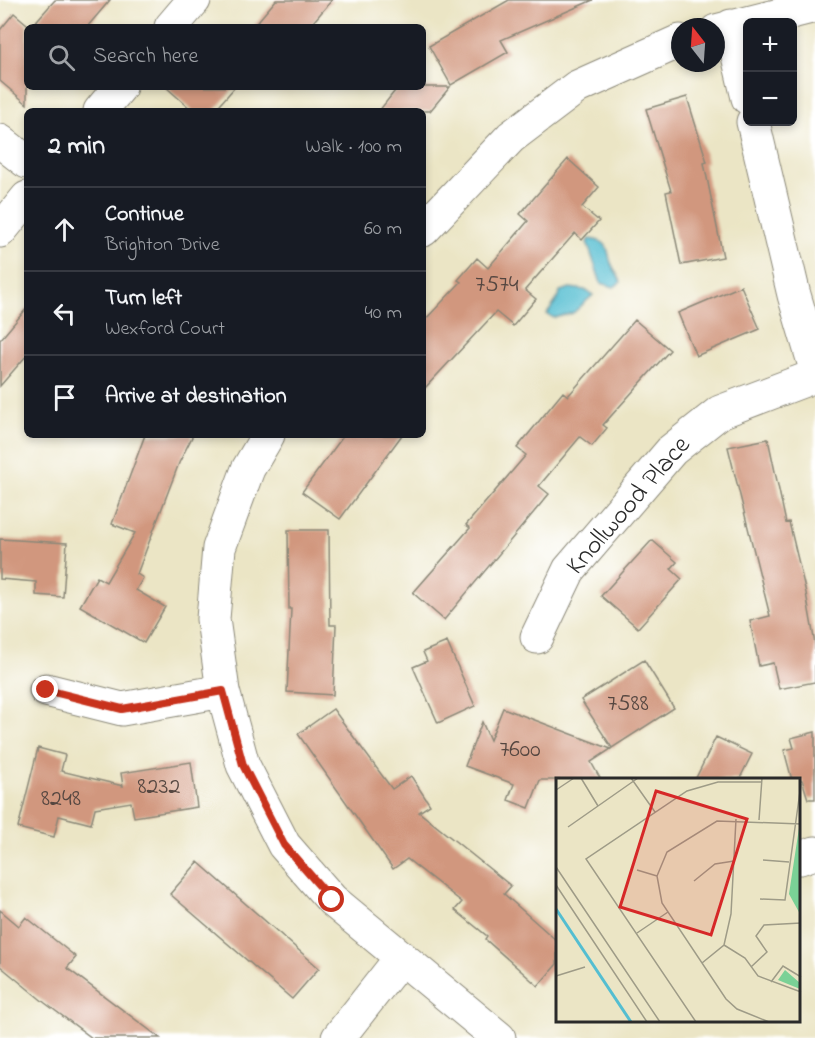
<!DOCTYPE html>
<meta charset="utf-8">
<style>
body{margin:0;font-family:"Indie Flower",sans-serif;background:#20242c;color:#f1f3f6}
.controls{position:absolute;right:18px;top:18px;display:grid;overflow:hidden;border-radius:9px;box-shadow:0 3px 9px #0003}
.controls button{width:54px;height:54px;display:grid;place-items:center;padding:0;border:0;border-bottom:2px solid #363941;background:#171b24;color:#f1f3f6;font:30px sans-serif}
.compass{position:absolute;left:671px;top:18px;width:54px;height:54px;border-radius:50%;background:#171b24;box-shadow:0 3px 9px #0003;rotate:343deg}
.stop{position:absolute;width:18px;height:18px;margin:-14px;border:4px solid #c8321e;border-radius:50%;background:#fff}
.stop.end{background:#c8321e;border-color:#fff;box-shadow:0 2px 6px #0008}
.list{margin:0;padding:0;list-style:none}
h2{display:flex;justify-content:space-between;align-items:center;height:78px;margin:0;padding:0 24px;font-size:26px}
h2 small{font-size:20px;font-weight:400;color:#9ea1a6}
.list li{display:grid;grid-template-columns:39px 1fr auto;gap:18px;align-items:center;box-sizing:border-box;height:84px;padding:0 24px;border-top:2px solid #363941}
.list b{display:block;font-size:22px;white-space:nowrap}
.list p{margin:0;font-size:20px;white-space:nowrap;color:#9ea1a6}
.list em{font-size:20px;font-style:normal;color:#9ea1a6}
.icon{flex:none;width:33px;height:33px;fill:none;stroke:currentColor;stroke-width:2;stroke-linecap:round;stroke-linejoin:round}
.map{position:relative;flex:none;width:815px;height:1038px;overflow:hidden}
.search{position:absolute;background:#171b24;box-shadow:0 3px 9px #0003;left:24px;top:24px;width:402px;height:66px;display:flex;align-items:center;gap:15px;box-sizing:border-box;padding:0 21px;border-radius:9px;color:#9ea1a6;font-size:22px}
.panel{position:absolute;background:#171b24;box-shadow:0 3px 9px #0003;left:24px;top:108px;width:402px;height:330px;border-radius:9px}
.map>svg:first-child{display:block}
.water{fill:#54bed1;stroke:#40747e;stroke-width:1.5}
.building{fill:#d1977e}
.lines{fill:none;stroke-linecap:round;stroke-linejoin:round}
.street-casing{stroke:#8b8878;stroke-width:35}
.street{stroke:#fff;stroke-width:33}
.route{stroke:#c8321e;stroke-width:8}
.labels{text-anchor:middle;dominant-baseline:central;stroke-width:5;stroke-linejoin:round;paint-order:stroke}
.number-label{font-size:24px;fill:#544640}
.street-label{font-size:27px;fill:#2b2b2b;stroke:#fff}
.inset-river{fill:none;stroke:#54bed1;stroke-width:3}
.inset-road{fill:none;stroke:#9e9b87;stroke-width:1.5}
.view{fill:#d62828;fill-opacity:0.15;stroke:#d62828;stroke-width:3}
.inset-edge{fill:none;stroke:#2b2b2b;stroke-width:3}
</style>
<div class="map">
<svg width="815" height="1038" viewBox="0 0 815 1038">
<rect width="100%" height="100%" fill="#fff"/>
<filter id="ink" filterUnits="userSpaceOnUse"><feTurbulence type="fractalNoise" baseFrequency=".0167" numOctaves="2"/><feDisplacementMap in="SourceGraphic" scale="12" xChannelSelector="R" yChannelSelector="G"/><feConvolveMatrix kernelMatrix="1 2 1 2 8 2 1 2 1" color-interpolation-filters="sRGB"/></filter>
<filter id="wash" filterUnits="userSpaceOnUse"><feTurbulence type="fractalNoise" baseFrequency=".008" numOctaves="4" result="noise"/><feDisplacementMap in="SourceGraphic" scale="24" xChannelSelector="R" yChannelSelector="G"/><feGaussianBlur stdDeviation="1.35" result="paint"/><feColorMatrix in="noise" values="0 0 0 0 0 0 0 0 0 0 0 0 0 0 0 0 0 1.4 0 .05"/><feComposite in="paint" operator="in"/></filter>
<g filter="url(#wash)">
<rect width="100%" height="100%" fill="#ebe5c5"/>
<path class="water" d="M 589,239 C 607,241 607,245 610,260 C 612,267 618,275 621,282 L 614,287 L 601,283 L 587,242 Z
M 570,288 L 585,290 L 593,295 L 573,313 L 554,318 L 547,314 L 559,297 L 560,291 Z"/>
<g id="blocks">
<path class="building" d="M 55,0 L 110,0 L 87,27 L 31,27 Z
M 276,0 L 332,0 L 309,27 L 253,27 Z
M 509,0 L 593,0 L 501,40 L 508,52 L 451,85 L 429,46 Z
M 14,13 L 27,24 L 27,104 L 0,81 L 0,30 Z
M 166,87 L 235,87 L 214,111 L 193,111 Z
M 398,87 L 450,87 L 430,111 L 379,111 Z
M 687,97 L 707,162 L 704,163 L 723,257 L 681,265 L 666,192 L 671,191 L 646,109 Z
M 568,159 L 599,187 L 582,207 L 599,221 L 582,240 L 575,233 L 525,290 L 536,299 L 513,326 L 496,312 L 423,390 L 423,322 L 461,282 L 458,280 L 477,258 L 488,268 L 528,221 L 520,214 Z
M 741,286 L 760,329 L 696,356 L 678,313 Z
M 27,308 L 27,355 L 0,386 L 0,340 Z
M 635,320 L 670,350 L 603,425 L 607,428 L 592,446 L 580,437 L 539,486 L 549,494 L 444,620 L 413,593 L 470,528 L 466,525 L 526,455 L 517,448 L 563,392 L 568,396 Z
M 145,435 L 193,435 L 179,463 L 137,574 L 143,578 L 136,590 L 165,607 L 144,643 L 80,606 L 97,577 L 106,582 L 135,533 L 112,524 Z
M 344,435 L 402,435 L 340,519 L 302,492 Z
M 768,439 L 786,523 L 789,522 L 806,593 L 815,644 L 815,682 L 779,689 L 773,663 L 759,666 L 750,621 L 770,616 L 728,447 Z
M 288,530 L 329,530 L 330,625 L 336,625 L 333,695 L 287,692 L 291,609 L 289,609 Z
M 0,539 L 67,543 L 63,597 L 36,595 L 36,582 L 0,579 Z
M 652,540 L 677,562 L 671,569 L 682,579 L 638,628 L 601,596 Z
M 447,642 L 475,706 L 438,723 L 413,667 L 427,661 L 423,652 Z
M 644,660 L 674,708 L 612,748 L 581,700 Z
M 503,708 L 611,749 L 591,762 L 601,780 L 540,780 L 529,808 L 508,800 L 514,784 L 465,766 L 482,722 L 490,740 Z
M 333,709 L 392,789 L 411,776 L 430,805 L 419,812 L 511,886 L 504,894 L 557,941 L 557,964 L 538,986 L 485,939 L 487,936 L 455,910 L 462,902 L 407,859 L 393,869 L 298,734 Z
M 815,732 L 815,799 L 808,799 L 802,780 L 792,780 L 784,750 L 794,748 L 791,738 Z
M 716,737 L 752,754 L 739,780 L 695,780 Z
M 38,748 L 65,755 L 61,771 L 123,786 L 121,773 L 191,762 L 197,807 L 134,817 L 131,802 L 95,808 L 91,824 L 59,816 L 54,837 L 18,828 Z
M 198,862 L 319,968 L 292,999 L 170,894 Z
M 0,910 L 19,926 L 26,917 L 76,957 L 67,968 L 160,1038 L 92,1038 L 45,1003 L 0,966 Z"/>
</g>
</g>
<g filter="url(#ink)">
<use href="#blocks" fill-opacity="0" stroke="#8b8878" stroke-width="1.5"/>
<g class="lines">
<g class="street-casing">
<path id="street" d="M 731,26 L 748,98
M 171,27 L 194,0
M 716,31 L 815,6
M 100,111 L 120,87
M 753,122 L 794,295 L 815,366
M 0,141 L 27,162
M 423,230 L 511,137 L 577,87 L 680,41
M 0,231 L 27,198
M 268,435 L 248,469 L 219,548 L 213,619 L 223,691 L 243,765 L 284,845 L 332,900 L 499,1038
M 537,637 L 569,570 L 672,450 L 720,412 L 815,376
M 46,690 L 122,709 L 223,691
M 800,858 L 815,853
M 338,1038 L 401,958"/>
</g>
<use href="#street" class="street"/>
</g>
</g>
<g class="lines" filter="url(#ink)">
<path class="route" d="M 46,690 L 122,709 L 223,691 L 243,765 L 284,845 L 332,900"/>
</g>
<g class="labels">
<g class="number-label">
<text x="497" y="285">7574</text>
<text x="628" y="704">7588</text>
<text x="520" y="750">7600</text>
<text x="159" y="787">8232</text>
<text x="61" y="799">8248</text>
</g>
<g class="street-label">
<text transform="translate(629 506) rotate(-49)">Knollwood Place</text>
</g>
</g>
<g transform="translate(556 778)">
<rect width="244" height="244" fill="#ebe5c5"/>
<path d="M 243,50 L 245,50 L 244,136 L 233,116 ZM 229,192 L 244,205 L 244,211 L 222,202 Z" fill="#7ad196"/>
<path class="inset-river" d="M 0,131 L 75,244"/>
<path class="inset-road" d="M 25,0 L 42,28M 75,0 L 99,34M 0,12 L 18,0M 203,42 L 206,0M 12,49 L 82,0M 207,82 L 233,84M 0,89 L 104,244M 81,92 L 101,98M 138,103 L 159,86 L 178,83M 0,107 L 91,244M 204,121 L 229,122 L 245,6M 81,155 L 112,134M 168,167 L 189,180 L 202,198 L 245,214M 146,185 L 168,167 L 175,136 L 180,41M 195,189 L 211,174 L 200,158 L 208,147 L 245,145M 0,198 L 29,189M 215,204 L 227,188 L 245,199M 140,244 L 30,81 L 131,13 L 162,4 L 206,4M 213,244 L 181,231 L 170,221 L 106,125 L 101,98 L 111,74 L 161,43 L 245,46"/>
<path class="view" d="M 100,13 L 191,41 L 155,157 L 64,129 Z"/>
<rect width="244" height="244" class="inset-edge"/>
</g>
</svg>
<div class="controls">
<button>+</button>
<button>−</button>
</div>
<svg class="compass" viewBox="-18 -18 36 36"><path d="M0-13l5 13h-10z" fill="#e53935"/><path d="M0 13l5-13h-10z" fill="#9ea1a6"/></svg>
<div class="stop" style="left:332px;top:900px"></div>
<div class="stop end" style="left:46px;top:690px"></div>
<div class="search"><svg class="icon" aria-label="search" viewBox="0 0 24 24"><circle cx="10" cy="10" r="6"/><path d="M15 15l6 6"/></svg>Search here</div>
<section class="panel">
<h2>2 min<small>Walk · 100 m</small></h2>
<ul class="list">
<li><svg class="icon" aria-label="ahead" viewBox="0 0 24 24"><path d="M12 20V5M6 11l6-6 6 6"/></svg><div><b>Continue</b><p>Brighton Drive</p></div><em>60 m</em></li>
<li><svg class="icon" aria-label="left" viewBox="0 0 24 24"><path d="M17 20v-9H6M10 6l-5 5 5 5"/></svg><div><b>Turn left</b><p>Wexford Court</p></div><em>40 m</em></li>
<li><svg class="icon" aria-label="arrive" viewBox="0 0 24 24"><path d="M6 21V4h12l-3 4 3 4H6"/></svg><div><b>Arrive at destination</b></div></li>
</ul>
</section>
</div>
